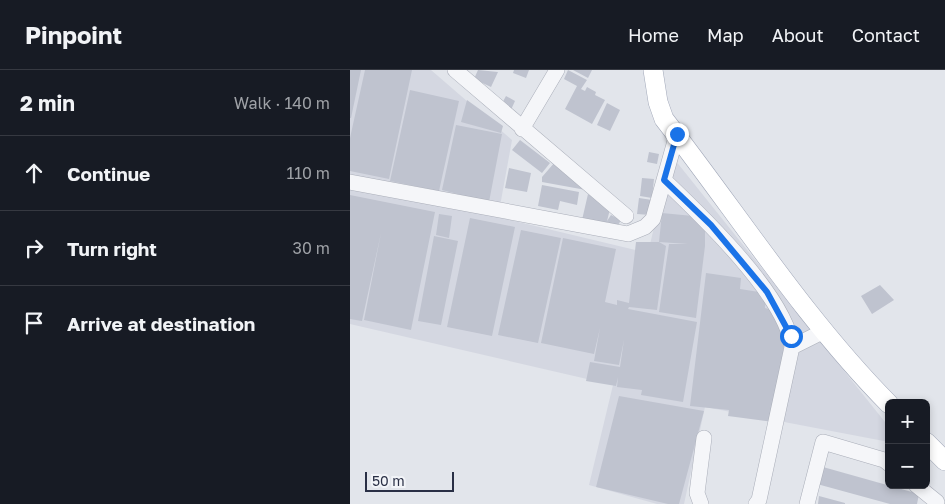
<!DOCTYPE html>
<meta charset="utf-8">
<style>
body{margin:0;font-family:"Golos Text",sans-serif;background:#20242c;color:#f1f3f6}
.controls{position:absolute;right:15px;bottom:15px;display:grid;overflow:hidden;border-radius:8px;box-shadow:0 2px 8px #0003}
.controls button{width:45px;height:45px;display:grid;place-items:center;padding:0;border:0;border-bottom:1px solid #363941;background:#171b24;color:#f1f3f6;font:25px sans-serif}
.scale{position:absolute;left:15px;bottom:12px;width:89px;box-sizing:border-box;padding-left:5px;border:2px solid #292f45;border-top:0;font-size:14px;line-height:18px;white-space:nowrap;color:#292f45;-webkit-text-stroke:4px #f2f4f8;paint-order:stroke}
.stop{position:absolute;width:15px;height:15px;margin:-11px;border:4px solid #1a73e8;border-radius:50%;background:#fff}
.stop.end{background:#1a73e8;border-color:#fff;box-shadow:0 1px 5px #0008}
.list{margin:0;padding:0;list-style:none}
h2{display:flex;justify-content:space-between;align-items:center;height:65px;margin:0;padding:0 20px;font-size:21px}
h2 small{font-size:16px;font-weight:400;color:#9ea1a6}
.list li{display:grid;grid-template-columns:32px 1fr auto;gap:15px;align-items:center;box-sizing:border-box;height:75px;padding:0 20px;border-top:1px solid #363941}
.list b{display:block;font-size:19px;white-space:nowrap}
.list em{font-size:16px;font-style:normal;color:#9ea1a6}
.icon{flex:none;width:28px;height:28px;fill:none;stroke:currentColor;stroke-width:2;stroke-linecap:round;stroke-linejoin:round}
.map{position:relative;flex:none;width:595px;height:434px;overflow:hidden}
header{display:flex;align-items:center;gap:30px;box-sizing:border-box;height:70px;padding:0 25px;background:#171b24;border-bottom:1px solid #363941}
header strong{font-size:24px}
nav{display:flex;gap:28px;margin-inline-start:auto;font-size:18px}
main{display:flex}
aside{flex:1;background:#171b24}
.map>svg:first-child{display:block}
.built{fill:#d4d7e1}
.building{fill:#bfc3cf}
.lines{fill:none;stroke-linecap:round;stroke-linejoin:round}
.minor-casing{stroke:#aaaeb9;stroke-width:16}
.major-casing{stroke:#a0a7b8;stroke-width:20}
.minor{stroke:#f5f6f9;stroke-width:15}
.major{stroke:#fff;stroke-width:19}
.route{stroke:#1a73e8;stroke-width:6}
</style>
<header>
<strong>Pinpoint</strong>
<nav><a>Home</a><a>Map</a><a>About</a><a>Contact</a></nav>
</header>
<main>
<aside>
<h2>2 min<small>Walk · 140 m</small></h2>
<ul class="list">
<li><svg class="icon" aria-label="ahead" viewBox="0 0 24 24"><path d="M12 20V5M6 11l6-6 6 6"/></svg><div><b>Continue</b></div><em>110 m</em></li>
<li><svg class="icon" aria-label="right" viewBox="0 0 24 24"><path d="M7 20v-9h11M14 6l5 5-5 5"/></svg><div><b>Turn right</b></div><em>30 m</em></li>
<li><svg class="icon" aria-label="arrive" viewBox="0 0 24 24"><path d="M6 21V4h12l-3 4 3 4H6"/></svg><div><b>Arrive at destination</b></div></li>
</ul>
</aside>
<div class="map">
<svg width="595" height="434" viewBox="0 0 595 434">
<rect width="100%" height="100%" fill="#e2e5eb"/>
<path class="built" d="M 0,0 L 81,0 L 162,70 L 148,147 L 298,183 L 321,85 L 539,357 L 539,372 L 355,337 L 334,434 L 307,434 L 239,415 L 263,315 L 0,254 Z"/>
<path class="building" d="M 0,0 L 11,0 L 1,48 L 0,48 Z
M 15,0 L 62,0 L 39,109 L 0,101 L 0,68 Z
M 128,0 L 148,2 L 141,17 L 124,9 Z
M 164,0 L 179,0 L 176,8 L 163,3 Z
M 218,0 L 237,10 L 231,19 L 235,21 L 237,17 L 246,22 L 245,25 L 255,30 L 242,54 L 215,39 L 227,16 L 214,9 Z
M 223,0 L 242,0 L 238,8 Z
M 60,20 L 109,31 L 89,121 L 40,111 Z
M 156,26 L 165,31 L 160,42 L 150,37 Z
M 117,30 L 153,56 L 151,63 L 111,52 Z
M 257,33 L 270,40 L 260,61 L 247,55 Z
M 106,55 L 152,64 L 139,132 L 92,120 Z
M 170,70 L 200,93 L 192,103 L 162,80 Z
M 299,82 L 309,84 L 307,94 L 297,92 Z
M 205,92 L 236,120 L 192,112 L 192,107 Z
M 159,98 L 181,103 L 177,122 L 155,118 Z
M 292,108 L 304,109 L 302,128 L 290,126 Z
M 192,115 L 229,122 L 227,135 L 210,131 L 208,140 L 188,136 Z
M 238,124 L 260,139 L 257,151 L 261,145 L 271,150 L 267,157 L 257,152 L 257,156 L 232,150 Z
M 0,125 L 85,142 L 61,260 L 14,250 L 31,163 L 12,251 L 0,249 Z
M 289,128 L 302,130 L 300,145 L 287,144 Z
M 312,143 L 343,146 L 355,155 L 355,176 L 346,248 L 309,242 L 319,174 L 338,174 L 309,172 Z
M 89,144 L 102,146 L 99,168 L 86,165 Z
M 120,148 L 165,157 L 142,266 L 97,257 Z
M 171,160 L 211,168 L 188,273 L 148,265 Z
M 84,166 L 108,171 L 91,255 L 68,251 Z
M 213,168 L 266,179 L 255,232 L 267,235 L 267,230 L 279,233 L 286,172 L 309,172 L 316,176 L 307,240 L 279,237 L 278,239 L 347,252 L 333,332 L 291,325 L 292,320 L 267,317 L 268,307 L 266,316 L 236,311 L 240,292 L 270,297 L 274,270 L 269,295 L 244,291 L 250,258 L 244,284 L 191,273 Z
M 356,203 L 391,208 L 390,219 L 416,223 L 415,238 L 422,240 L 436,259 L 424,352 L 378,346 L 379,340 L 340,336 Z
M 530,215 L 544,230 L 522,244 L 511,226 Z
M 269,326 L 354,341 L 329,434 L 318,434 L 246,417 Z
M 473,397 L 569,424 L 567,434 L 540,434 L 467,414 Z
M 469,426 L 495,433 L 495,434 L 468,434 Z"/>
<g class="lines">
<g class="minor-casing">
<path id="minor" d="M 105,0 L 276,146
M 172,59 L 207,0
M 314,110 C 351,145 437,227 442,277 L 409,430 L 406,434
M 0,112 L 278,164 L 295,157 L 303,149 L 327,64
M 442,277 L 474,261
M 566,415 L 587,432
M 351,434 L 347,423 L 354,368
M 457,434 L 473,372 L 534,390 L 539,394"/>
</g>
<g class="major-casing">
<path id="major" d="M 303,0 L 308,32 L 314,49 C 388,144 454,248 539,334
M 576,372 L 595,391"/>
</g>
<use href="#minor" class="minor"/>
<use href="#major" class="major"/>
</g>
<g class="lines">
<path class="route" d="M 327,64 L 314,110 L 361,155 L 417,222 L 441,266"/>
</g>
</svg>
<div class="controls">
<button>+</button>
<button>−</button>
</div>
<div class="scale">50 m</div>
<div class="stop" style="left:441px;top:266px"></div>
<div class="stop end" style="left:327px;top:64px"></div>
</div>
</main>
